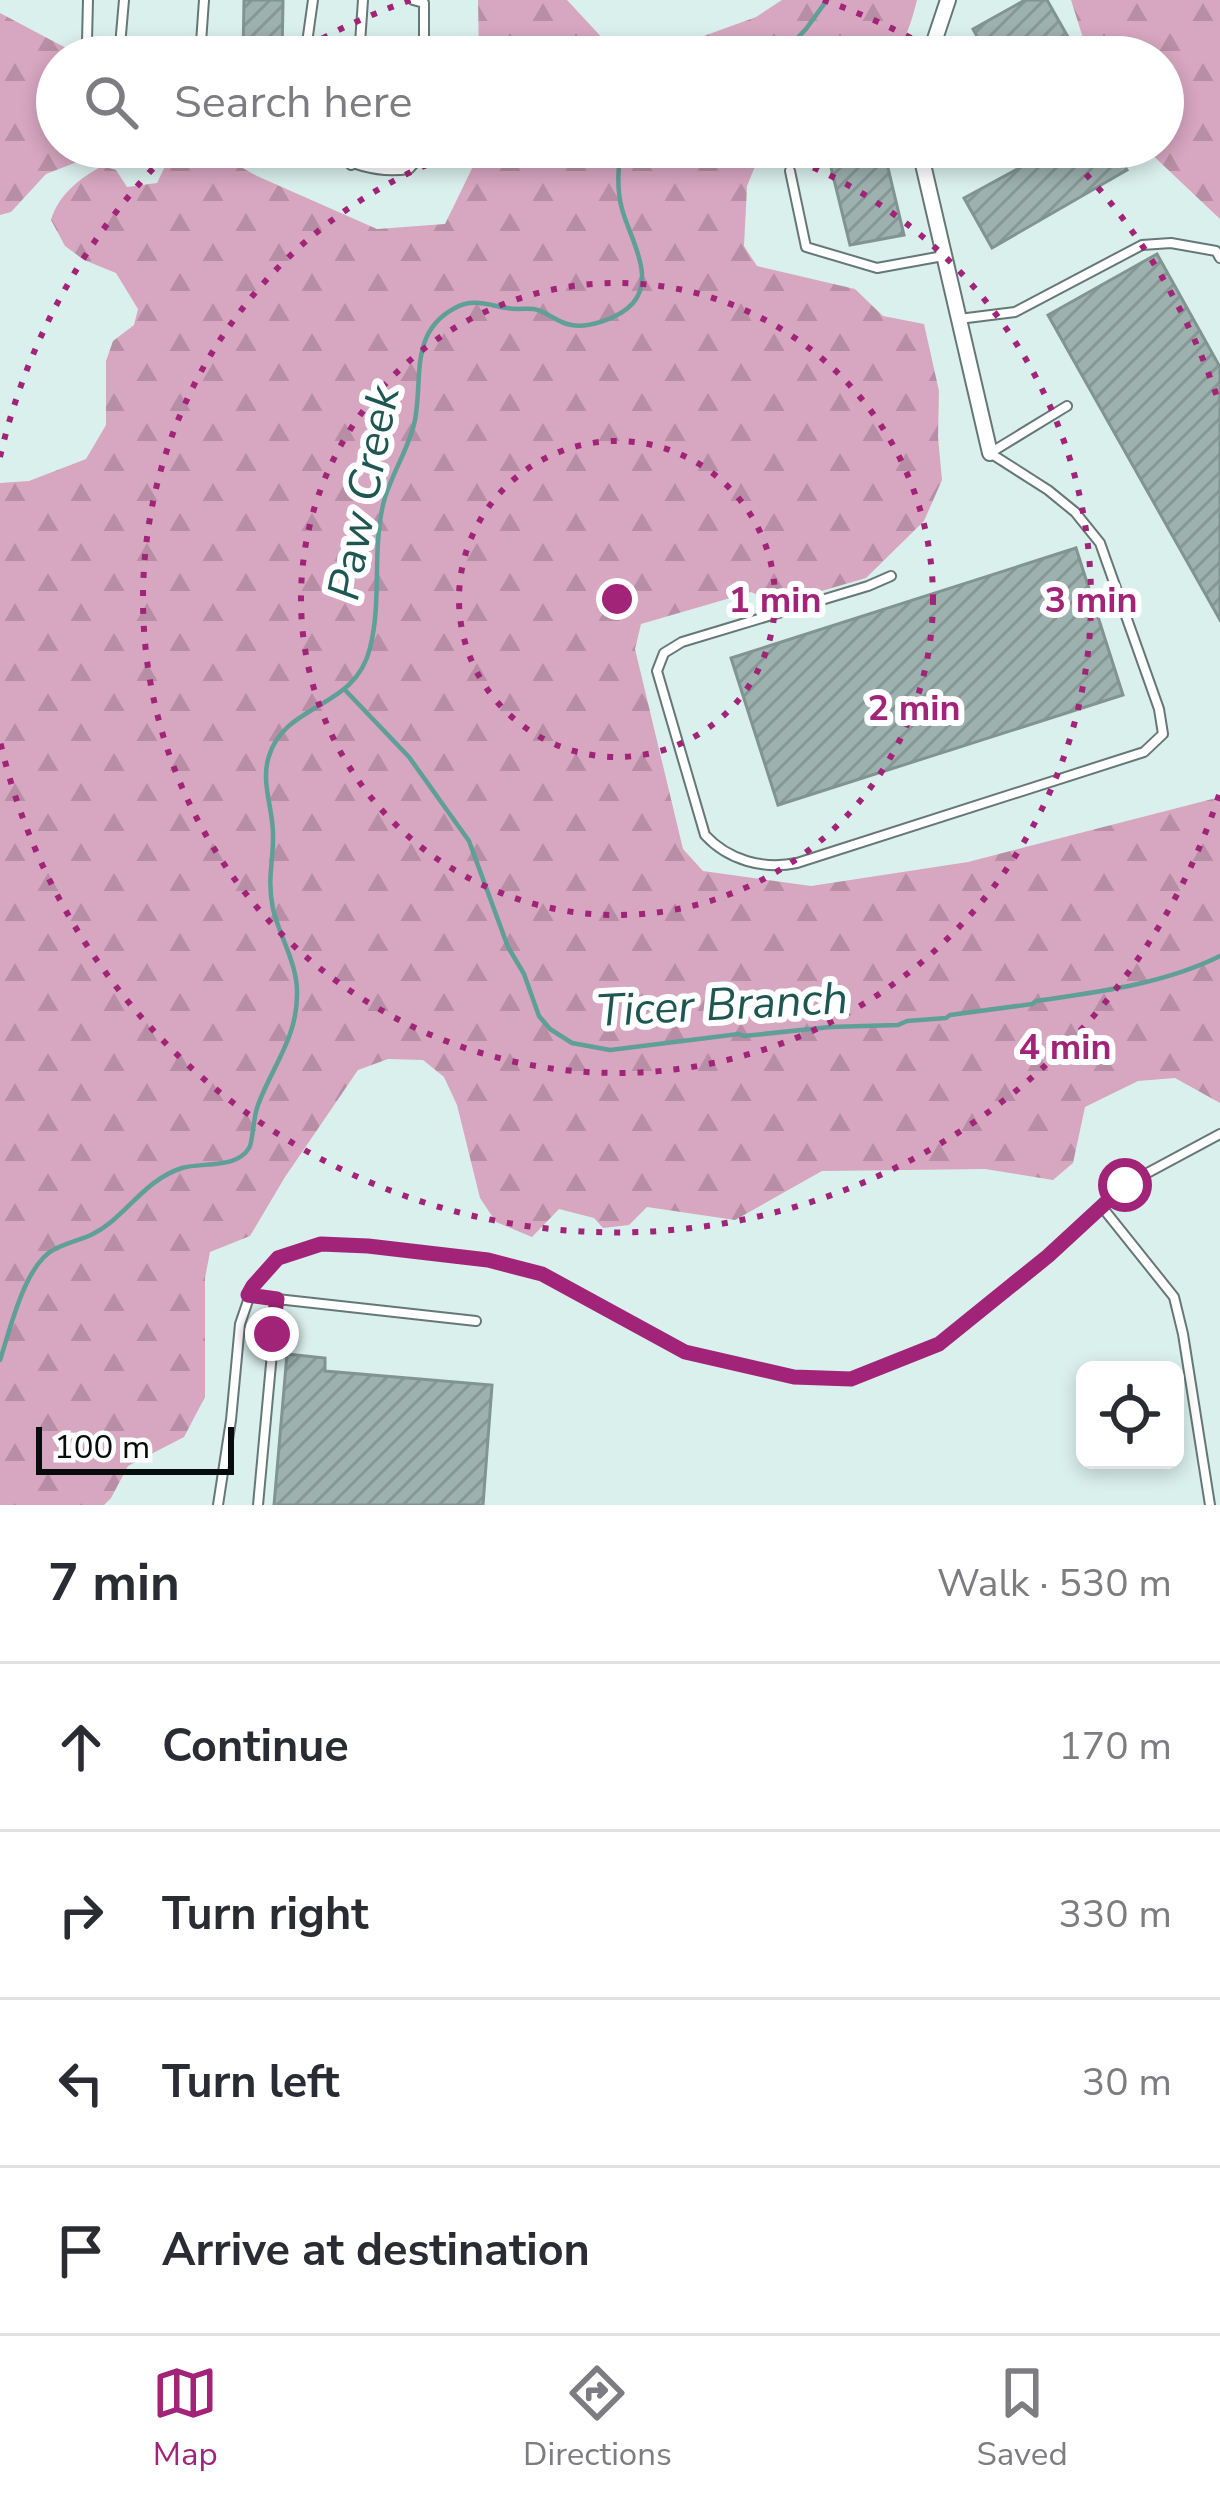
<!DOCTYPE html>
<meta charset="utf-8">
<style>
body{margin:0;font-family:"Nunito Sans",sans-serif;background:#f2f2f3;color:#2b2b33}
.controls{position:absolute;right:36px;bottom:36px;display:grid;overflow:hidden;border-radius:18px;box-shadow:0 6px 18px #0003}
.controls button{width:108px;height:108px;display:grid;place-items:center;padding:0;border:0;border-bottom:3px solid #e1e1e2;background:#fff;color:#2b2b33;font:60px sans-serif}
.scale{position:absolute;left:36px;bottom:30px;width:198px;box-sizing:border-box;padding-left:12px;border:6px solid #070d0c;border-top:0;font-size:33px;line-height:42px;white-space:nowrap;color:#070d0c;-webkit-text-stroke:9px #fff;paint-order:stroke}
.stop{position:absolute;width:36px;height:36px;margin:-27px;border:9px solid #a12478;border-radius:50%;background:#fff}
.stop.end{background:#a12478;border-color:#fff;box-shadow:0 3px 12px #0008}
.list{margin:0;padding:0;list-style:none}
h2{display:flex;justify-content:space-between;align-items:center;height:156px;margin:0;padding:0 48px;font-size:51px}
h2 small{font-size:39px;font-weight:400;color:#7c7c81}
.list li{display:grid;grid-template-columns:78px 1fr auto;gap:36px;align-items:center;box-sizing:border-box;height:168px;padding:0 48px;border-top:3px solid #e1e1e2}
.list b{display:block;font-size:45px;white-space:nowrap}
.list em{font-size:39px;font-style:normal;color:#7c7c81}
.icon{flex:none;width:66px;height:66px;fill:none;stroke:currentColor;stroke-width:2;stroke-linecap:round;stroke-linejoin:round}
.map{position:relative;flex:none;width:1220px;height:1505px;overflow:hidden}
.search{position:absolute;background:#fff;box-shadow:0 6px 18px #0003;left:36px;right:36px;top:36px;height:132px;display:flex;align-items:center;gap:30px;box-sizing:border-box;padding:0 42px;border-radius:66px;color:#7c7c81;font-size:45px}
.sheet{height:828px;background:#fff}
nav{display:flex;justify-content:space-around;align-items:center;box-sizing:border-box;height:168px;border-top:3px solid #e1e1e2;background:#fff;font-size:33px;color:#7c7c81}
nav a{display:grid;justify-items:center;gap:6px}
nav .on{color:#a12478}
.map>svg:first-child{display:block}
.forest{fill:url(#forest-firs)}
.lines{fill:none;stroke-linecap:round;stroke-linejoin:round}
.stream{stroke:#5e9f98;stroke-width:4.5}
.building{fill:url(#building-hatch);stroke:#819492;stroke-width:3}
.service-casing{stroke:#657875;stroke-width:12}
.minor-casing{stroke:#657875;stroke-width:18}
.service{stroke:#fff;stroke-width:8}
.minor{stroke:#fff;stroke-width:14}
.route{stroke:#a12478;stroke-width:15}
.ring{fill:none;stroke:#a12478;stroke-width:6;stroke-dasharray:6 12}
.labels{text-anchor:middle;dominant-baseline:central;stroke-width:12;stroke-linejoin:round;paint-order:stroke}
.water-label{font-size:45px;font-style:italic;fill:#1e5651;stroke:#fff}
.centre{fill:#a12478;stroke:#fff;stroke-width:6}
.ring-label{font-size:36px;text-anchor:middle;font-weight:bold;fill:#a12478;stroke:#fff;stroke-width:12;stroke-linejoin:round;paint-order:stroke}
</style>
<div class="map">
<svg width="1220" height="1505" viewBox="0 0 1220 1505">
<defs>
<pattern id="forest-firs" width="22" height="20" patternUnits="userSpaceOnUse" patternTransform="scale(3)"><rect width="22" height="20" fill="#d7a6c1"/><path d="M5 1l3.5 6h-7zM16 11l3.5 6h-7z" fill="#b78ea5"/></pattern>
<pattern id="building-hatch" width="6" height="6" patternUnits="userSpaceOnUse" patternTransform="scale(3)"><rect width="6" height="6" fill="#9db1ae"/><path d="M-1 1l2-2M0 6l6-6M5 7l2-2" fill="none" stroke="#869794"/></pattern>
</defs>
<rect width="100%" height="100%" fill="#daf0ed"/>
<path class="forest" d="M 478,0 L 567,0 L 620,57 L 479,57 Z
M 782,0 L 917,0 C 911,22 906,48 883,57 L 646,57 L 756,17 Z
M 1071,0 L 1220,0 L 1220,219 L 1144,147 L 1163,147 L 1163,57 L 1089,57 Z
M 0,13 L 83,57 L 57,57 L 57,147 L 116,147 L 46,174 L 11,212 L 0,215 Z
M 164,147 L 205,147 L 257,176 L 377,229 L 445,224 L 480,152 L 480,147 L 763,147 L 747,186 L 744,246 L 757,266 L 855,289 L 883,316 L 924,324 L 939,391 L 938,437 L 942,480 L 924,521 L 866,578 L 777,604 L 751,592 L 641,624 L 635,649 L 683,849 L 703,871 L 811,886 L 968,862 L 1220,797 L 1220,1103 L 1175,1078 L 1138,1081 L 1085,1107 L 1073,1163 L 1053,1180 L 985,1169 L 822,1171 L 735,1220 L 647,1207 L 629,1225 L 603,1228 L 594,1218 L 559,1209 L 532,1237 L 496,1222 L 480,1198 L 457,1105 L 444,1077 L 423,1060 L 388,1059 L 358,1070 L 285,1177 L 250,1236 L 210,1252 L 205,1278 L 205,1397 L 184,1437 L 128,1466 L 111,1498 L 104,1505 L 0,1505 L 0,483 L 29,481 L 86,459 L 106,425 L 106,361 L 113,341 L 134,325 L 138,309 L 116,273 L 84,260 L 65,246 L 51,220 C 59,194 79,179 102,166 L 116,170 L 127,187 L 157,183 L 166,164 Z"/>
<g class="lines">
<path class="stream" d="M 779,57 L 806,29 L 827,0
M 346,691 L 409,757 L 469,841 L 508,947 L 524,974 L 539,1016 L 550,1029 L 572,1043 L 610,1050 L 739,1034 L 744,1036 L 830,1027 L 898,1025 L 907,1021 L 946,1018 L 950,1015 L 1032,1004 L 1036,1001 C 1098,992 1164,984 1220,956
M 0,1360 C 10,1330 25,1263 55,1249 C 78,1238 89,1240 111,1222 C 135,1202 151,1178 182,1168 C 202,1162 237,1169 249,1148 C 253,1143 253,1117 258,1105 C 272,1067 297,1038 297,995 C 298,964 280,938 273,909 C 267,878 273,866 273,837 C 274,810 260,783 269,756 C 286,702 355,710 370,648 C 382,601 372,553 383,505 C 390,475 409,450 415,420 C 423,379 409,332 455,308 C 473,298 488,305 507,308 C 516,310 525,308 534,309 C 545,311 556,321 567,324 C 586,330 620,318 633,303 C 656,277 629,236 622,209 C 617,191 617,165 623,147"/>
</g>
<path class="building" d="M 244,0 L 283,0 L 282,57 L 243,57 Z
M 1025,0 L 1047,0 L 1072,44 L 1049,57 L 988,57 L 973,29 Z
M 826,147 L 883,147 L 904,235 L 850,245 Z
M 1058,147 L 1113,147 L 1127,170 L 992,248 L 964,198 Z
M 1157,254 L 1220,367 L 1220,620 L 1048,315 Z
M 1076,548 L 1123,695 L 778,805 L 731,658 Z
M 287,1354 L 325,1358 L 325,1371 L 492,1385 L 483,1505 L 274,1505 Z"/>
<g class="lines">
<g class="service-casing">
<path id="service" d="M 88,0 L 87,41 L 108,57
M 413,0 L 424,3 L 424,57
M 119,57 L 124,0
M 200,57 L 204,0
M 305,57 L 313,0
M 359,57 L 363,0
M 320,147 C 350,164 375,174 409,169 L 422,155 L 422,147
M 351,165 L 353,147
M 790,171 L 806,247 L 877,268 L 943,256
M 959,319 L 1015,312 L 1142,245 L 1171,243 L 1216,251 L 1220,258
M 891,576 L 868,586 L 682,642 L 664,653 L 657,671 L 705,835 C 728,860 763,870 797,863 L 1144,752 L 1163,734 L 1159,709 L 1100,543 L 1075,512 L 1048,490 L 990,453 L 1067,406
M 1102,1207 L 1174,1297 L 1183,1334 L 1210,1505
M 248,1295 L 277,1299 L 258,1505
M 277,1299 L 476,1321
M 218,1505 L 231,1420 L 240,1324 L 253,1286 L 278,1258 L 321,1244 L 368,1246 L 488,1260 L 542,1274 L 685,1352 L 794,1377 L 852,1379 L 939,1344 L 1048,1256 L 1125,1185 L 1220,1134"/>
</g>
<g class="minor-casing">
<path id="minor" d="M 929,57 L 948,0
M 919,147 L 990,453"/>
</g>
<use href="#service" class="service"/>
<use href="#minor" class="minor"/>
</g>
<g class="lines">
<path class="route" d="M 272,1334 L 277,1299 L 248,1295 L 253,1286 L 278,1258 L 321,1244 L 368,1246 L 488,1260 L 542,1274 L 685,1352 L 794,1377 L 851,1379 L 939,1344 L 1048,1256 L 1125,1185"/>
</g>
<g class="ring">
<circle cx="617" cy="599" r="158"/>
<circle cx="617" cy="599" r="316"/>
<path d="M763 148A474 474 0 1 1 471 148"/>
<path d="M1219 795A633 633 0 0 1 0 741M0 457A633 633 0 0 1 173 148M291 56A633 633 0 0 1 411 0M823 0A633 633 0 0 1 943 56M1061 148A633 633 0 0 1 1219 403"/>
</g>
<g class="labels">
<g class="water-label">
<text transform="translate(364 493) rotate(-79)">Paw Creek</text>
<text transform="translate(722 1005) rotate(-3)">Ticer Branch</text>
</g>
</g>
<circle cx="617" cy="599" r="18" class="centre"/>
<g class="ring-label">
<text x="775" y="612">1 min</text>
<text x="1091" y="612">3 min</text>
<text x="914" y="720">2 min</text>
<text x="1065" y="1059">4 min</text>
</g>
</svg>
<div class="controls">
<button><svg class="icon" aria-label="locate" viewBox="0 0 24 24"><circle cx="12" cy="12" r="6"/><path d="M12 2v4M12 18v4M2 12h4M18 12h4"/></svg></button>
</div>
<div class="scale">100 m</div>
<div class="stop" style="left:1125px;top:1185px"></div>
<div class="stop end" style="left:272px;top:1334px"></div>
<div class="search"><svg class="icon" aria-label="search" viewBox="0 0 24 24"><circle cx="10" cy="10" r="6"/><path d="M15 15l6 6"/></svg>Search here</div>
</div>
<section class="sheet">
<h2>7 min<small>Walk · 530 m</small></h2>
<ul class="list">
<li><svg class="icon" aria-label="ahead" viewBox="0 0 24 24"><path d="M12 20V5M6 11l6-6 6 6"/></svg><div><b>Continue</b></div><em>170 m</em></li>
<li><svg class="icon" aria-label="right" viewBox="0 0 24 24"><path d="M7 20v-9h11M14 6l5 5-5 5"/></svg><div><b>Turn right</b></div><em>330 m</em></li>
<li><svg class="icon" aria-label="left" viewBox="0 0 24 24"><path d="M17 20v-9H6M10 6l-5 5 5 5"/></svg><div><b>Turn left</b></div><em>30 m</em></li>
<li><svg class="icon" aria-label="arrive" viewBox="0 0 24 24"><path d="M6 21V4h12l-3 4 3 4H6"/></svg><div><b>Arrive at destination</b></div></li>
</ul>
</section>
<nav>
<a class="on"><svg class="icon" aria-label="map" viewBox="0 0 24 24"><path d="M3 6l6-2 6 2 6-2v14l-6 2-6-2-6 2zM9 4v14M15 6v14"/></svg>Map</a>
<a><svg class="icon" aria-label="directions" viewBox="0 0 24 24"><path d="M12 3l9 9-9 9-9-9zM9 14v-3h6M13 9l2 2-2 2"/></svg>Directions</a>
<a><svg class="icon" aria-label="saved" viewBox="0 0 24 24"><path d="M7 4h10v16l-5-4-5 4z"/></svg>Saved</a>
</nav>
